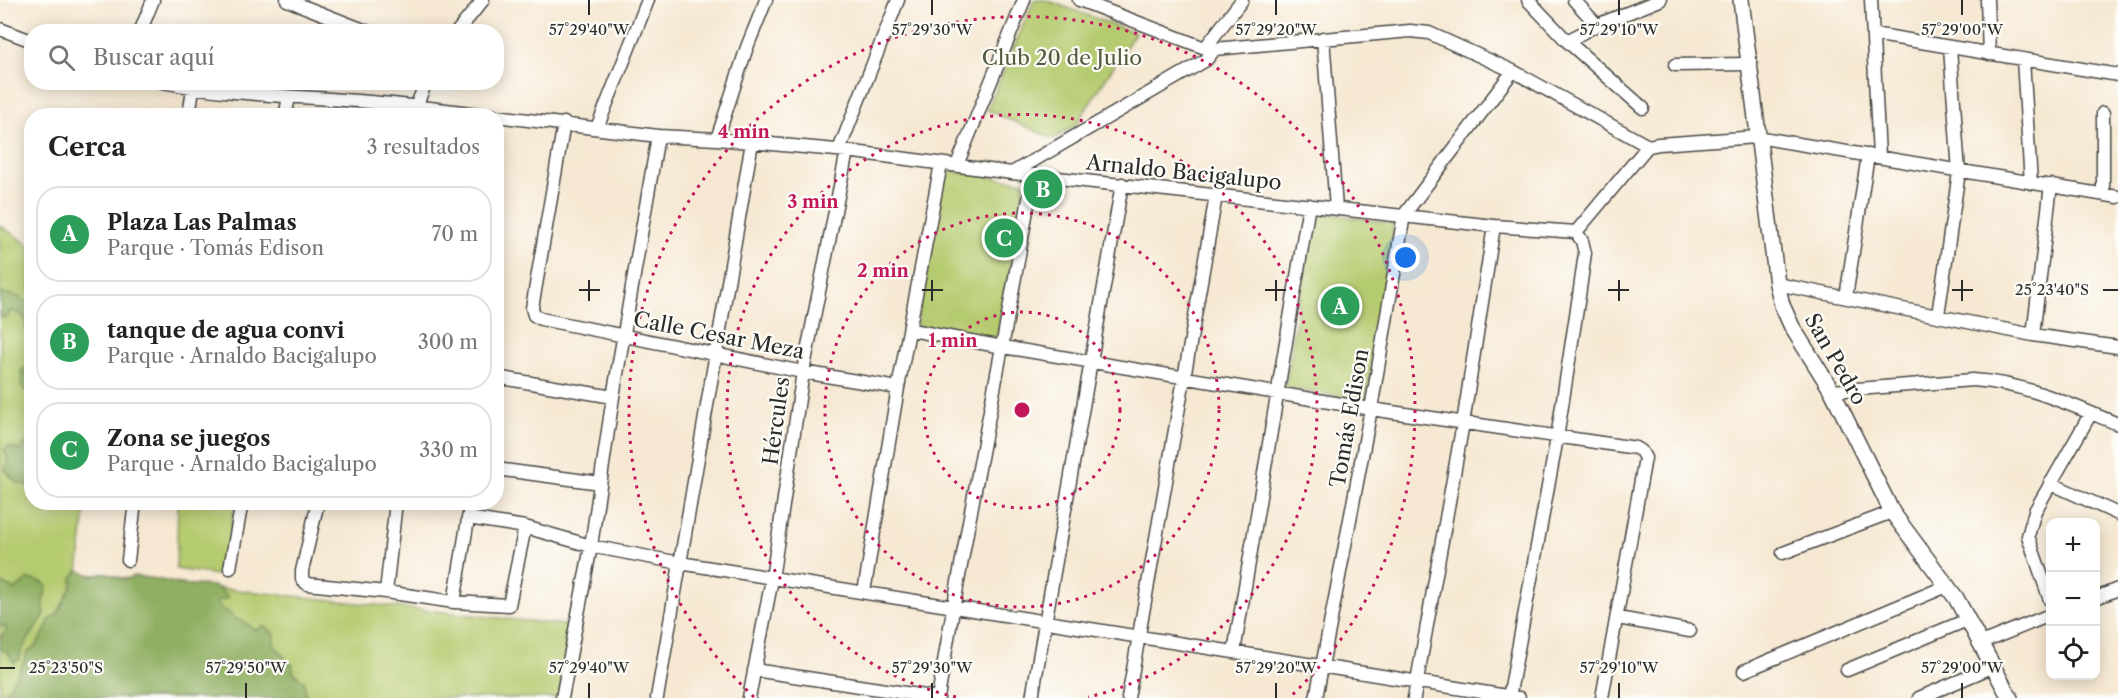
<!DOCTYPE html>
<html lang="es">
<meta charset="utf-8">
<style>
body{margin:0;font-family:"Libre Caslon Text",serif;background:#f6f6f6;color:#222}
.controls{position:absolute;right:18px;bottom:18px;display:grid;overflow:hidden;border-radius:12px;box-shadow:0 3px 15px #0003}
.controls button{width:54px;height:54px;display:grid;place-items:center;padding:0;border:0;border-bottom:2px solid #e0e0e0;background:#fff;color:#222;font:30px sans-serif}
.you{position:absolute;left:1406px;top:258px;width:21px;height:21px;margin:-15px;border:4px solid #fff;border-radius:50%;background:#1a73e8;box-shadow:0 0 0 9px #1a73e833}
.badge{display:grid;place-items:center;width:39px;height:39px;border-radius:50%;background:#d1495b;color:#fff;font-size:20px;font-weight:700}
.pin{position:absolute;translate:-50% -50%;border:3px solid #fff;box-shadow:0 2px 6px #0006}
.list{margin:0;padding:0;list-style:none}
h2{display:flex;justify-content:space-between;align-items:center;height:78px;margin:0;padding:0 24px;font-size:26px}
h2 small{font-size:20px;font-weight:400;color:#767676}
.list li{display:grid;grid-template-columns:39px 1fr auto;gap:18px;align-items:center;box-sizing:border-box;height:96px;margin:0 12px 12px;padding:0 12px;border:2px solid #e0e0e0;border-radius:24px}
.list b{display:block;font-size:22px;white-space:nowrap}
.list p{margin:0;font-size:20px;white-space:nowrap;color:#767676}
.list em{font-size:20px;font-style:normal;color:#767676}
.icon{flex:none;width:33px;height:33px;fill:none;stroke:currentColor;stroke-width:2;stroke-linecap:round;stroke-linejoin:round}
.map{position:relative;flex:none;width:2118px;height:698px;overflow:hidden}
.search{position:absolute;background:#fff;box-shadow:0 3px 15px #0003;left:24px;top:24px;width:480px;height:66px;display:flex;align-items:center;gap:15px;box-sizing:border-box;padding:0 21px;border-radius:24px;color:#767676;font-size:22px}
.panel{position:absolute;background:#fff;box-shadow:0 3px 15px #0003;left:24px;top:108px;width:480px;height:402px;border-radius:24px}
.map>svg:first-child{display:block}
.green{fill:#b5cb6f;stroke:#707b4d;stroke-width:1.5}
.forest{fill:#90af62;stroke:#5e6d46;stroke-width:1.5}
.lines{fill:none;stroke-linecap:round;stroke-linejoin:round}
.minor-casing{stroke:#494744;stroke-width:15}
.major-casing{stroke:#494744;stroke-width:18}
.minor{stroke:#fff;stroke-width:12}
.major{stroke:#fff;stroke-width:15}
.ticks{fill:none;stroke:#2b2b2b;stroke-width:2}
.ring{fill:none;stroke:#c2185b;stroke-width:3;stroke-dasharray:3 6}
.labels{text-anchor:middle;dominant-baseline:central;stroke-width:4.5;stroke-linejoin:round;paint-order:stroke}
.park-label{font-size:21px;fill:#545b3f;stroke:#fdfcf7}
.street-label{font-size:21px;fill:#2b2b2b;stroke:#fdfcf7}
.ticks-label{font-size:15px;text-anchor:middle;fill:#2b2b2b;stroke:#fdfcf7;stroke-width:4.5;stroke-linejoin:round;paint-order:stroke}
.centre{fill:#c2185b;stroke:#fdfcf7;stroke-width:3}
.ring-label{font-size:18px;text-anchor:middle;font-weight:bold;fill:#c2185b;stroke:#fdfcf7;stroke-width:4.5;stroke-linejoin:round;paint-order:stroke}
</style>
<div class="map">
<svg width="2118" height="698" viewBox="0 0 2118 698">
<rect width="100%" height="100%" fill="#fdfcf7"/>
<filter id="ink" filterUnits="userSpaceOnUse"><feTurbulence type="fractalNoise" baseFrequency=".0167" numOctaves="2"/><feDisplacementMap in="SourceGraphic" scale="12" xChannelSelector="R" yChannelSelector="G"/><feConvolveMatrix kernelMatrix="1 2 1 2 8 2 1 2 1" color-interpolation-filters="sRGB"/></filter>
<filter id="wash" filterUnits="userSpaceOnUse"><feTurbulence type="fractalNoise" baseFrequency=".008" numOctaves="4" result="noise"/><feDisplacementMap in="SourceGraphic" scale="24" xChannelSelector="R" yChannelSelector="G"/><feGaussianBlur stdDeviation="1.35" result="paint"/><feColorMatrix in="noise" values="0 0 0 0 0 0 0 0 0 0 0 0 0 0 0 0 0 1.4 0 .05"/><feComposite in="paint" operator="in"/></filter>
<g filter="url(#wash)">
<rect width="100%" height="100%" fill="#f6e8d2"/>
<path class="green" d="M 1034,0 L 1046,0 L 1135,33 L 1076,125 L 1054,139 L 987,110 Z
M 945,170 L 1025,182 L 997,342 L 916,326 Z
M 1313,211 L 1394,224 L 1366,400 L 1285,388 Z
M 0,226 L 31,246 L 32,502 L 86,503 L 78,573 L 573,626 L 559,698 L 0,698 Z
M 178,503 L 235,503 L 223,576 L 176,569 Z"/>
<path class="forest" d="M 3,293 L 17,296 L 31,306 L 31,335 L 26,332 L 26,319 L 19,313 L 10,311 L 8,317 L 4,318 L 1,317 L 0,294 Z
M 26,367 L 31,367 L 31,394 L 24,390 L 21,384 L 23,377 L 21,371 Z
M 31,428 L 31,484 L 28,486 L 16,482 L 5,470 L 8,459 L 4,450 L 8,446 L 21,450 L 24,444 L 29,440 L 28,434 Z
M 78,570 L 92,576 L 106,573 L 123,579 L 129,579 L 133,576 C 147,577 162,580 175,583 C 187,587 202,584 213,586 C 219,587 225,593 228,598 L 218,601 L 217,604 L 224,611 L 227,611 C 230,613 232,616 234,618 C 242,622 248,622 254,630 L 257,630 L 262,626 L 268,628 L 275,635 L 274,645 L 283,654 L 286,663 L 292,664 L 294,673 L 304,681 L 306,698 L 2,698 L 21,668 L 27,653 L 36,645 L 44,633 L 49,621 L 58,613 L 72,585 L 72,578 Z
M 28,579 L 42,582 L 47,587 L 43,601 L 45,614 L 22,649 L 19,660 L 14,663 L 9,654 L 0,648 L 1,636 L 7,630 L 4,626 L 0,626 L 0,582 L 15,590 Z"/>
</g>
<g filter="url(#ink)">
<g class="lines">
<g class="minor-casing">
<path id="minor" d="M 287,0 L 369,32
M 1079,0 L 1205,48 L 1215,49 L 1410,31 L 1429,33 L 1513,71 L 1648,146
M 1528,0 L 1567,41 L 1643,108
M 1574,0 L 1597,25
M 1871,0 L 1879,156
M 1987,0 L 1989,54
M 0,29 L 32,41
M 140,32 L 153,0
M 457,32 L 483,0
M 1873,34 L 2118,75
M 1323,38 L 1336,208
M 1567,41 L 1597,25 L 1660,0
M 1205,48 L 1242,0
M 2023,60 L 2031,183
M 1675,65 L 1748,64
M 162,82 C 234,96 307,96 380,103 C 418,106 456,111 494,116
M 416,107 L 426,82
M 2103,113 L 2103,194
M 189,116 L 193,88
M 285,116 L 289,98
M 378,116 L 379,103
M 496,116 L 658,136 L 717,139 L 847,151 L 1012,173 L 1494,226 L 1576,232
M 564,123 L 532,308 L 534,315 L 541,319 L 803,372 L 898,388
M 597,128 L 648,0
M 717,139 L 747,47 L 766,0
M 839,150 L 898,0
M 957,165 L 1024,0
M 1012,173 L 1206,60 L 1215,49
M 1576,232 L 1648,146 L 1659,144 L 1757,137 L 2118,197
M 1777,284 L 2033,335 L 2118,347
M 1846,297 L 1868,155
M 1938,315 L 1959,172 L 1950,48
M 911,330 L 1003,347 L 1371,409 L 1636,448 L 1641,451 L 1645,458 L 1602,698
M 2033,335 L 2051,185
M 496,377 L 613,397
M 1832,391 L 1973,380 C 2029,384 2067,404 2118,424
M 496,469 L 600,483
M 2050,483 L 2118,514
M 318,502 L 302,571 L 302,579 L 307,584 L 386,592 L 454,602 L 509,605 L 525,527
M 468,518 L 525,527 L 591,546 L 680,563 L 1519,698
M 1783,553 L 1892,512
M 128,560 L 135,502
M 230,568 L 242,502
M 386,592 L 396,502
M 864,592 L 898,388 L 941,164
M 2096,598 L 2118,589
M 2050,600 L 2028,536 L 2035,511 L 2091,413
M 454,602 L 471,502
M 1618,618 L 1690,631
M 1981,643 L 2050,615
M 1234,652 L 1309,205
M 754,670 L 938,698
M 1847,670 L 1967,620
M 1744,671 L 1947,586
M 562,698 L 591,546 L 613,397 L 658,136
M 657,698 L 752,142
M 749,698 L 772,579 L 803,372 L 847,151
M 938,698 C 966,523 1004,349 1033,175
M 1032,698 L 1122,184
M 1128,698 L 1216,196
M 1316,698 L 1371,409 L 1404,215 L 1513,71
M 1414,698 L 1463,423 L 1494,226
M 1509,698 L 1557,438 L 1579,296 L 1585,253 L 1582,241 L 1576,232
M 1919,698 L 1994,666"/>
</g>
<g class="major-casing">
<path id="major" d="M 1741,0 L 1777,284 L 1782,305 L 1792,327 L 1832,391 L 1892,512 L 1956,598 L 2010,698"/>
</g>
<use href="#minor" class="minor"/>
<use href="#major" class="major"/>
</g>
</g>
<path class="ticks" d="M 589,0 L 589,15M 932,0 L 932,15M 1276,0 L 1276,15M 1619,0 L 1619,15M 1962,0 L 1962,15M 589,280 L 589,301M 932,280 L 932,301M 1276,280 L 1276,301M 1619,280 L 1619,301M 1962,280 L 1962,301M 579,290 L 600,290M 922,290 L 943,290M 1265,290 L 1286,290M 1608,290 L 1629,290M 1952,290 L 1973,290M 2103,290 L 2118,290M 0,668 L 15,668M 246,683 L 246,698M 589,683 L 589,698M 932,683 L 932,698M 1276,683 L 1276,698M 1619,683 L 1619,698M 1962,683 L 1962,698"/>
<g class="ring">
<circle cx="1022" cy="410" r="98"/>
<circle cx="1022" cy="410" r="197"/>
<path d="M956 697A295 295 0 1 1 1088 697"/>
<path d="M754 697A393 393 0 1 1 1290 697"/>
</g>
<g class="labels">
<g class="park-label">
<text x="1062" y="57">Club 20 de Julio</text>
</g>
<g class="street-label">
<text transform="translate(1184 172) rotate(6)">Arnaldo Bacigalupo</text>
<text transform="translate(719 335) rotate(11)">Calle Cesar Meza</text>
<text transform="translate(1836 359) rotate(60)">San Pedro</text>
<text transform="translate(1349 418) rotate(-80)">Tomás Edison</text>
<text transform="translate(776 421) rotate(-82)">Hércules</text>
</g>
</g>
<g class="ticks-label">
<text x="589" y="35">57°29'40"W</text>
<text x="932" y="35">57°29'30"W</text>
<text x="1276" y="35">57°29'20"W</text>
<text x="1619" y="35">57°29'10"W</text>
<text x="1962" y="35">57°29'00"W</text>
<text x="2052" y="295">25°23'40"S</text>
<text x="246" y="673">57°29'50"W</text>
<text x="589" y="673">57°29'40"W</text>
<text x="932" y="673">57°29'30"W</text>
<text x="1276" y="673">57°29'20"W</text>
<text x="1619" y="673">57°29'10"W</text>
<text x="1962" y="673">57°29'00"W</text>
<text x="66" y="673">25°23'50"S</text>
</g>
<circle cx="1022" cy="410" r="9" class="centre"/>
<g class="ring-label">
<text x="744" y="138">4 min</text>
<text x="813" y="208">3 min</text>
<text x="883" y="277">2 min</text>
<text x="953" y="347">1 min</text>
</g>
</svg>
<div class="controls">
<button>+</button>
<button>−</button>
<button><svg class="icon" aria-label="locate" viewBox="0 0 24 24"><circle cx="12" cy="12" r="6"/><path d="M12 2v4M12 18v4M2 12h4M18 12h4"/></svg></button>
</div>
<div class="you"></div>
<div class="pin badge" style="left:1340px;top:306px;background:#2e9e5b">A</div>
<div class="pin badge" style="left:1043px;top:189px;background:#2e9e5b">B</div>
<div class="pin badge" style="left:1004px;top:238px;background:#2e9e5b">C</div>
<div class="search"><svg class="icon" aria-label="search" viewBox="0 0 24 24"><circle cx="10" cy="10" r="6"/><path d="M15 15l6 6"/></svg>Buscar aquí</div>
<section class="panel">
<h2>Cerca<small>3 resultados</small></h2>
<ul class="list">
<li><span class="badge" style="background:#2e9e5b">A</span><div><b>Plaza Las Palmas</b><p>Parque · Tomás Edison</p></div><em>70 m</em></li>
<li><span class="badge" style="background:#2e9e5b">B</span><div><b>tanque de agua convi</b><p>Parque · Arnaldo Bacigalupo</p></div><em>300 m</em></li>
<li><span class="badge" style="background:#2e9e5b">C</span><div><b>Zona se juegos</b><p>Parque · Arnaldo Bacigalupo</p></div><em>330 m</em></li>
</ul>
</section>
</div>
